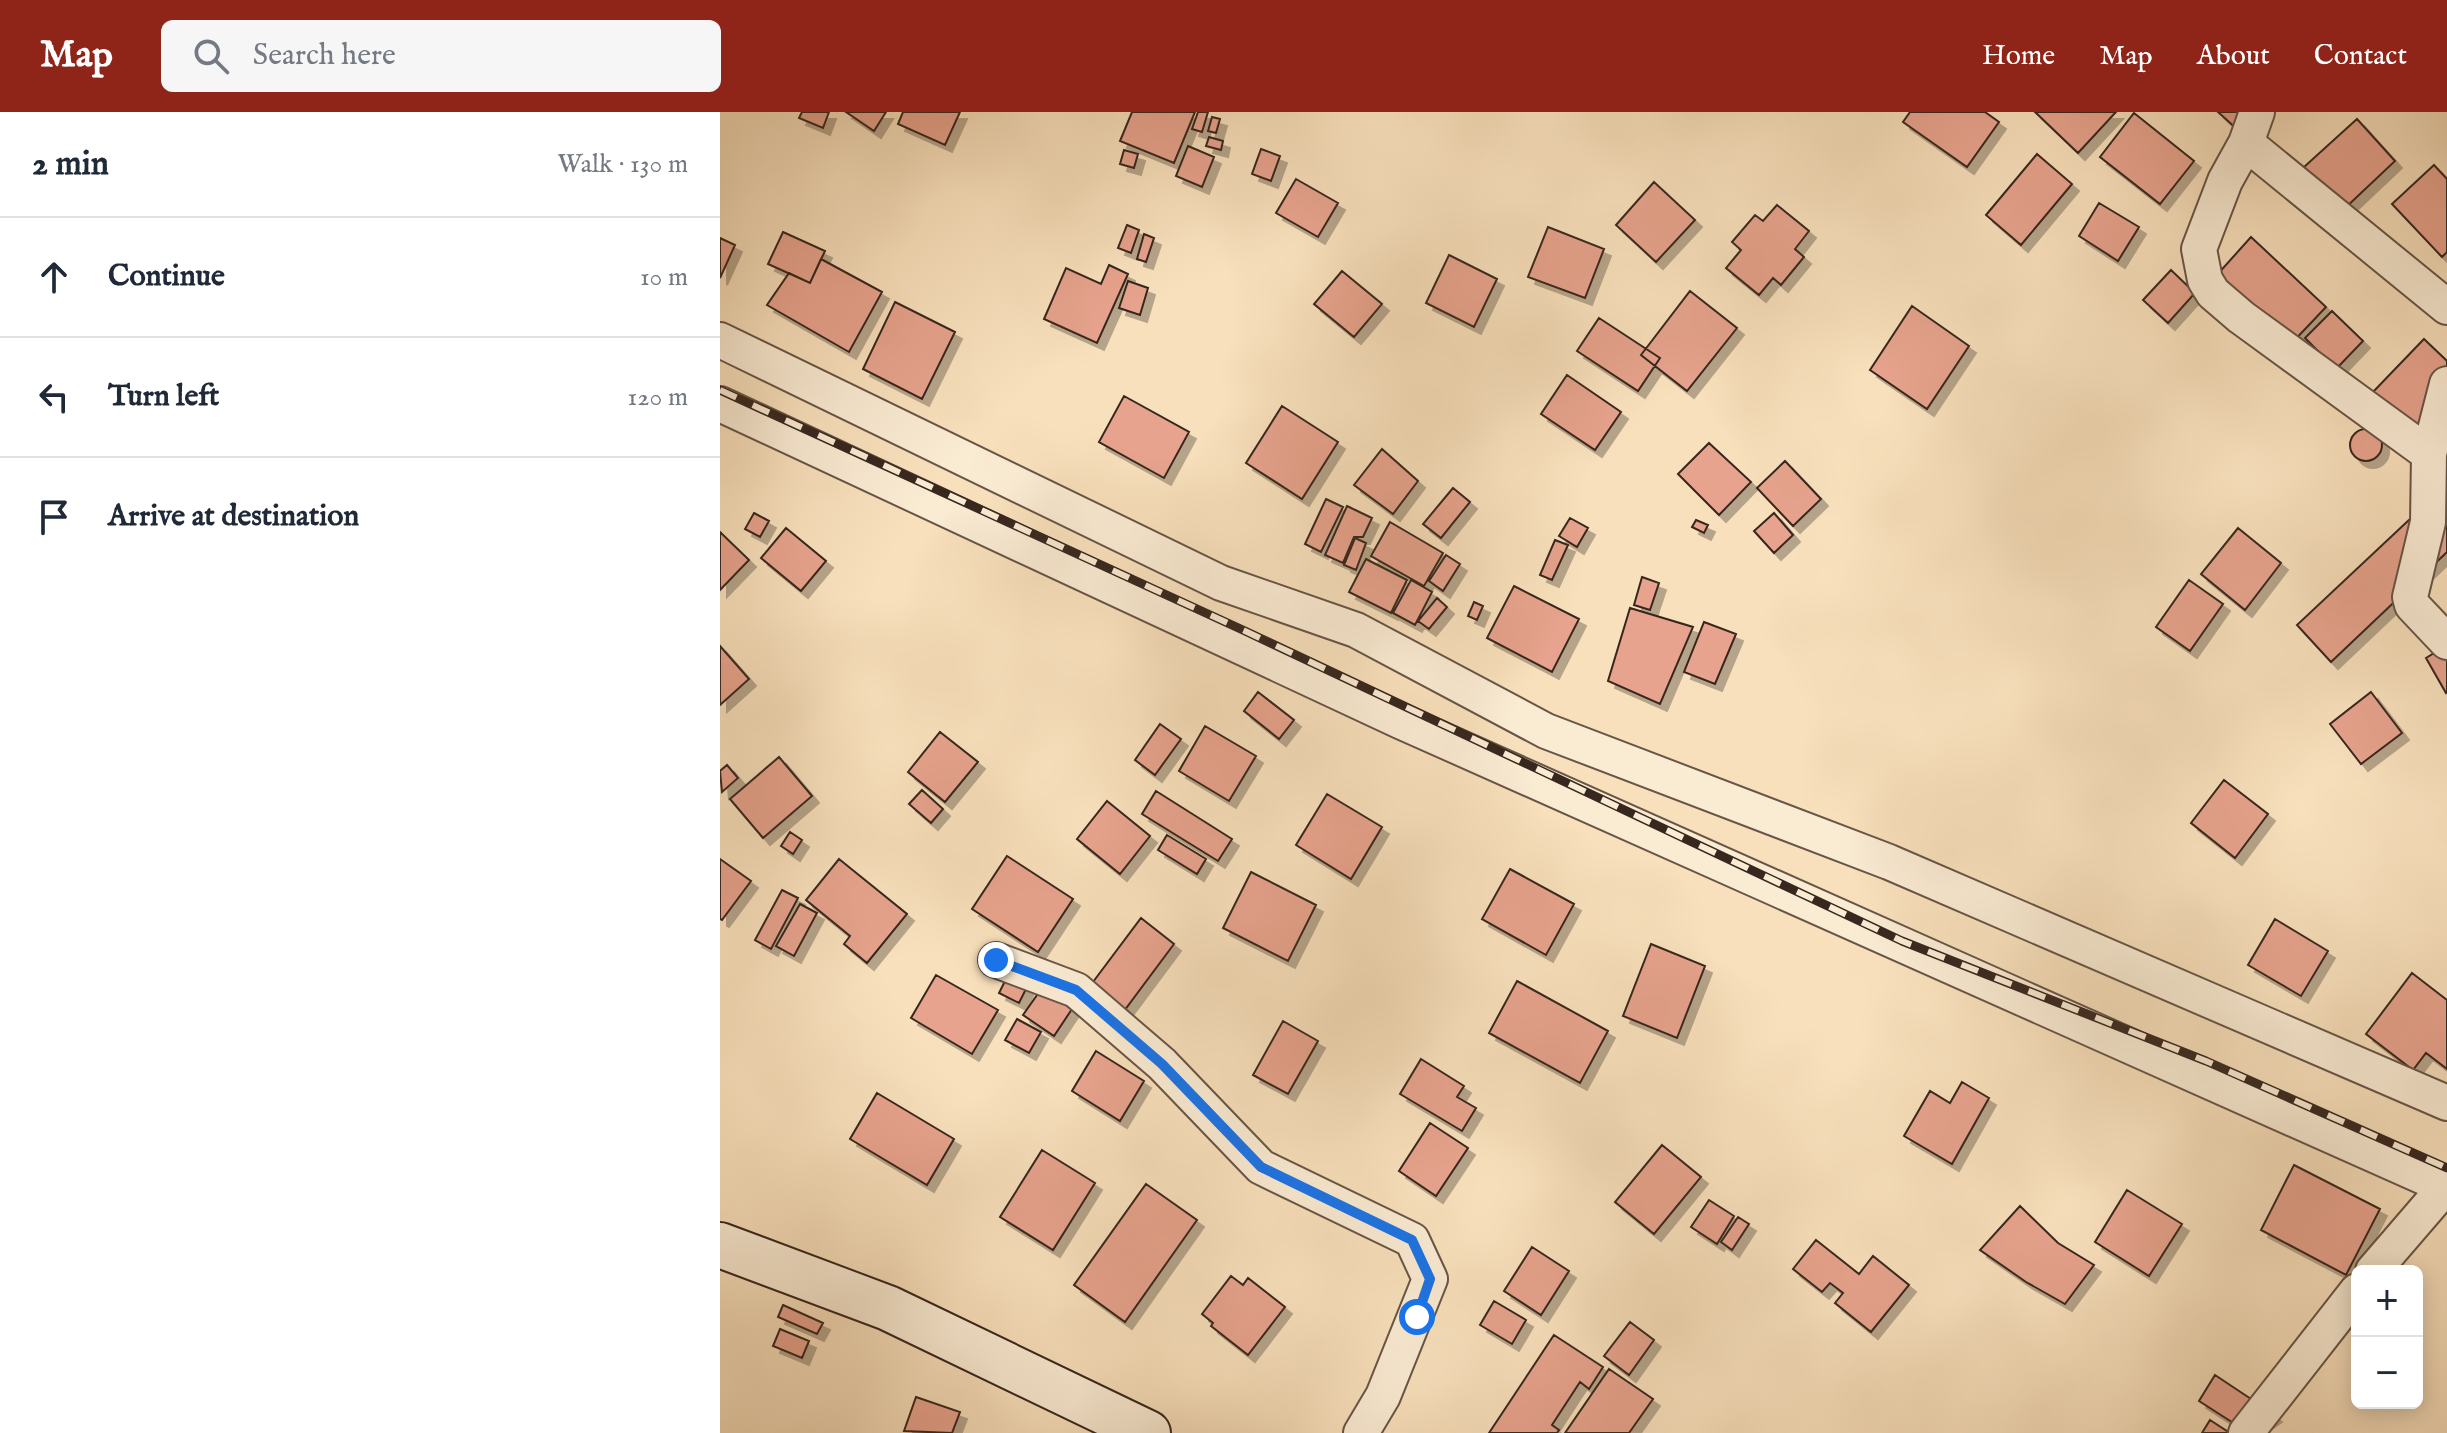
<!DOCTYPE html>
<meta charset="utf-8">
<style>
body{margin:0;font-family:"IM FELL English",serif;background:#f6f6f7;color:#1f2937}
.controls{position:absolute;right:24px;bottom:24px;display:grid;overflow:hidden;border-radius:12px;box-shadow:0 4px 20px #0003}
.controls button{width:72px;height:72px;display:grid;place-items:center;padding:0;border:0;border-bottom:2px solid #e0e1e3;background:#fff;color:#1f2937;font:40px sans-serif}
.stop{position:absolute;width:24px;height:24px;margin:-18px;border:6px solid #1a73e8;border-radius:50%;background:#fff}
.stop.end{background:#1a73e8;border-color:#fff;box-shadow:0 2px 8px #0008}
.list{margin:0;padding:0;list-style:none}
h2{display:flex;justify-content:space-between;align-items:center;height:104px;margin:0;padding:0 32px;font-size:34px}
h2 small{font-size:26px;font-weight:400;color:#747a83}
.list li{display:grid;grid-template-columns:52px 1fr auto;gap:24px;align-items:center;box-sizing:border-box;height:120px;padding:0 32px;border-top:2px solid #e0e1e3}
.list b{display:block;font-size:30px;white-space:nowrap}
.list em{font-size:26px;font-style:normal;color:#747a83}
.icon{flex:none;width:44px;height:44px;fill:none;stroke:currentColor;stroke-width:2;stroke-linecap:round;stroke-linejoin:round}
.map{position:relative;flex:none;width:1727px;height:1321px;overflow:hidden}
header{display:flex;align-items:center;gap:48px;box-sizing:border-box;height:112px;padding:0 40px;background:#8f2418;color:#fff}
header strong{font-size:38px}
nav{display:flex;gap:44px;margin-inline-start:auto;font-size:28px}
.search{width:560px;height:72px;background:#f6f6f7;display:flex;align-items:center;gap:20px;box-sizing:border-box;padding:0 28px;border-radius:12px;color:#747a83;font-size:30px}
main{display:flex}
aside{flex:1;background:#fff}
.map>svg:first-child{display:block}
.building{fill:#e7a38d;stroke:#38271f;stroke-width:2;filter:url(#shadow)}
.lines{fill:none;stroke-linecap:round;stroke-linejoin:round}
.minor-casing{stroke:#685546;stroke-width:38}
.secondary-casing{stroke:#38271f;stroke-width:48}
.minor{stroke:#faebd3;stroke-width:34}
.secondary{stroke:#faebd3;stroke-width:44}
.rail-casing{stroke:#38271f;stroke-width:9}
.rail{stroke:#faebd3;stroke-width:6;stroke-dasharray:18;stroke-linecap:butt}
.route{stroke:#1a73e8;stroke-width:10}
</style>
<header>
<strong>Map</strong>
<div class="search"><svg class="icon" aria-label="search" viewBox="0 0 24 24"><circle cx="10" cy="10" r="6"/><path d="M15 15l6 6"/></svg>Search here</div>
<nav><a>Home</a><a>Map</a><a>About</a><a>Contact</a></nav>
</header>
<main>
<aside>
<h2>2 min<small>Walk · 130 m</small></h2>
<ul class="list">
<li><svg class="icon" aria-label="ahead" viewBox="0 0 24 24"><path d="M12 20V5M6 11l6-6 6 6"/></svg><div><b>Continue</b></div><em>10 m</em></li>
<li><svg class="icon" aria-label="left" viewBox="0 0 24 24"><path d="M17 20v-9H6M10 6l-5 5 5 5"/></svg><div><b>Turn left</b></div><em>120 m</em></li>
<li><svg class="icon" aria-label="arrive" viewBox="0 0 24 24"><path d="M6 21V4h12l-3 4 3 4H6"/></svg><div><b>Arrive at destination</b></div></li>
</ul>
</aside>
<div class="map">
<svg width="1727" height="1321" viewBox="0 0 1727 1321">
<defs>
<filter id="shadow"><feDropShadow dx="7" dy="7" stdDeviation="0" flood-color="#0004"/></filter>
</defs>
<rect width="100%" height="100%" fill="#f8e0bc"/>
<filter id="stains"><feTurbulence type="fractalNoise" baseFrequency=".0025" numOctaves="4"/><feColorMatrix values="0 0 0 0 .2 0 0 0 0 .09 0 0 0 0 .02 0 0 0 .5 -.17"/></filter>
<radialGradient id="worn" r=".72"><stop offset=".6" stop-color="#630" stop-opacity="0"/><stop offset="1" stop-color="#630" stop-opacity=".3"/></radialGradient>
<path class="building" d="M 82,0 L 109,0 L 103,16 L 79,6 Z
M 126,0 L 166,0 L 154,19 Z
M 183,0 L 240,0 L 225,33 L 178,12 Z
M 412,0 L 475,0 L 454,51 L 400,29 Z
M 478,0 L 488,0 L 482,20 L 472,17 Z
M 1190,0 L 1265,0 L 1279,10 L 1247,55 L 1183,10 Z
M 1315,0 L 1396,0 L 1358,41 Z
M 1498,0 L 1534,0 L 1518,18 Z
M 1414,1 L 1474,49 L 1440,92 L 1380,45 Z
M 492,5 L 500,7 L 496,21 L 488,19 Z
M 1637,7 L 1675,49 L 1623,98 L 1584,55 Z
M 489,25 L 503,29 L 501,38 L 486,34 Z
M 468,34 L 494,45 L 482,75 L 456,64 Z
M 541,37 L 560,44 L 551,69 L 532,62 Z
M 404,38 L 418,42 L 414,56 L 400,52 Z
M 1317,42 L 1352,72 L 1301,133 L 1266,103 Z
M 1714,53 L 1727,67 L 1727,140 L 1722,145 L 1672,92 Z
M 576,67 L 618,91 L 598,125 L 556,101 Z
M 934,70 L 975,108 L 936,150 L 896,113 Z
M 1379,91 L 1419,115 L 1398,149 L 1359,124 Z
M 1057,93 L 1089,119 L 1075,137 L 1084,145 L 1061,173 L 1053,166 L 1039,183 L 1006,156 L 1021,138 L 1012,130 L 1035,103 L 1043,109 Z
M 407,113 L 419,118 L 411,141 L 398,136 Z
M 828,115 L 884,137 L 865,186 L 808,165 Z
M 63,120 L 105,139 L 90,171 L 48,152 Z
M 424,122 L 434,126 L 426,150 L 417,147 Z
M 1531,125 L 1606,195 L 1570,233 L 1496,164 Z
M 0,126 L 15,133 L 0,166 Z
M 729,143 L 777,167 L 754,215 L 706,191 Z
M 101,147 L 162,180 L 129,240 L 47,193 L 69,161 L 90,171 Z
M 389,153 L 408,162 L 377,231 L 324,207 L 346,156 L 381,172 Z
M 1451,158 L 1475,181 L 1448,211 L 1423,188 Z
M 622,159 L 662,192 L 634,225 L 594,192 Z
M 408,169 L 428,176 L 420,203 L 399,196 Z
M 970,179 L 1017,216 L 967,279 L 921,243 Z
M 175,190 L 235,220 L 202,287 L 143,257 Z
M 1192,194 L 1249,234 L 1207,297 L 1150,258 Z
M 1612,199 L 1643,229 L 1616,257 L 1585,226 Z
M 879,206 L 940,246 L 918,279 L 857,239 Z
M 1704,227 L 1727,249 L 1727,326 L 1713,340 L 1652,281 Z
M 847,263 L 901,300 L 875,338 L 821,302 Z
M 404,284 L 469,320 L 444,366 L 379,330 Z
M 562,294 L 618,330 L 582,387 L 526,351 Z
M1630 333a16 16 0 1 1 32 0a16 16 0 1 1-32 0Z
M 989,331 L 1031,370 L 999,403 L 958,362 Z
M 662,337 L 698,369 L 673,402 L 634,373 Z
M 1065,349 L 1101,387 L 1073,414 L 1037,376 Z
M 733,376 L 750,390 L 721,426 L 703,412 Z
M 606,387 L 623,395 L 601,440 L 585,432 Z
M 1706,392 L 1727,415 L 1727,440 L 1611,550 L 1577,513 Z
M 627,394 L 652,406 L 643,425 L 634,425 L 623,451 L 605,443 Z
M 34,401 L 49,409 L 40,425 L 25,417 Z
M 1054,401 L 1073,423 L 1054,441 L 1034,419 Z
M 850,406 L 868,416 L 857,435 L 839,424 Z
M 976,408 L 988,413 L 984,421 L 972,415 Z
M 670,410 L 723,441 L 704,474 L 651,444 Z
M 66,416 L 106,449 L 81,479 L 41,446 Z
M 1518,416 L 1561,451 L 1525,498 L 1481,462 Z
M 0,420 L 29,448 L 0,478 Z
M 635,426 L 646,431 L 636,458 L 624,453 Z
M 835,428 L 848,433 L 832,468 L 820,463 Z
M 726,443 L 740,452 L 723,479 L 709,469 Z
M 646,447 L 687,468 L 671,501 L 629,480 Z
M 922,465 L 939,471 L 930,498 L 914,493 Z
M 691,468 L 712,480 L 695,513 L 673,501 Z
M 1469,468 L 1503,492 L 1470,539 L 1436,515 Z
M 794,474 L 859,507 L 832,560 L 767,526 Z
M 717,486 L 727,495 L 709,517 L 698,509 Z
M 754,490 L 763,494 L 757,508 L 748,504 Z
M 910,496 L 973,515 L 940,592 L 888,569 Z
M 984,510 L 1016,522 L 995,572 L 964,560 Z
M 1727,533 L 1727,580 L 1726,581 L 1706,546 Z
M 0,534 L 29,567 L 0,593 Z
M 538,580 L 574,608 L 559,627 L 524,599 Z
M 1651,580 L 1682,621 L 1641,652 L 1610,612 Z
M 440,612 L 461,627 L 435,663 L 415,648 Z
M 485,614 L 536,644 L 509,689 L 459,659 Z
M 220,620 L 258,650 L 225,690 L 188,660 Z
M 59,645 L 92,684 L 43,726 L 10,687 Z
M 7,653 L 18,666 L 2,680 L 0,659 Z
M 1504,668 L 1548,702 L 1515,746 L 1471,711 Z
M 202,678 L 223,697 L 211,711 L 189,692 Z
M 436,679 L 512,727 L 498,749 L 422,702 Z
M 607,682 L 662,715 L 631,767 L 576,733 Z
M 387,689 L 430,724 L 400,762 L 357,727 Z
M 70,720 L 82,728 L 73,742 L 61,734 Z
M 447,723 L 486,747 L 477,762 L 438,738 Z
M 287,744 L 353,787 L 318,840 L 252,797 Z
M 0,747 L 31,769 L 2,808 L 0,807 Z
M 119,747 L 187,802 L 147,851 L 124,832 L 130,824 L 86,788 Z
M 790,757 L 854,792 L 826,843 L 762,807 Z
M 531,760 L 596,793 L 568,849 L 503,816 Z
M 62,778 L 78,786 L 51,837 L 35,828 Z
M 80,792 L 97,801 L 74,844 L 56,834 Z
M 421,806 L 454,832 L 404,899 L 370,874 Z
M 1555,807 L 1608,839 L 1581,884 L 1528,853 Z
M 931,832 L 985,854 L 957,926 L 903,904 Z
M 1692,861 L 1727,888 L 1727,957 L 1706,941 L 1693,958 L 1646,922 Z
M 216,863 L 278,898 L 252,942 L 191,906 Z
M 287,865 L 307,875 L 299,891 L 279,881 Z
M 797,869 L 888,919 L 860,971 L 769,921 Z
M 322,876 L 352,897 L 334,924 L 303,903 Z
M 297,907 L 321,920 L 309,941 L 285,928 Z
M 563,909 L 598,929 L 568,982 L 533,963 Z
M 376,939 L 424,969 L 400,1009 L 352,979 Z
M 701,947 L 744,974 L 737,985 L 756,996 L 742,1019 L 680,982 Z
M 1242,970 L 1269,986 L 1232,1052 L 1184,1024 L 1210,979 L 1230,991 Z
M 157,981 L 234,1027 L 207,1073 L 130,1027 Z
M 710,1011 L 748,1036 L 716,1084 L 679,1059 Z
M 942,1033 L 981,1065 L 934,1122 L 895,1090 Z
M 322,1038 L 375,1071 L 333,1138 L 280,1105 Z
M 1574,1053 L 1660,1097 L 1626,1163 L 1541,1118 Z
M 426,1072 L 477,1108 L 405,1210 L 354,1173 Z
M 1407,1078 L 1462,1112 L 1429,1164 L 1375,1130 Z
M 989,1088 L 1014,1104 L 997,1132 L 971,1115 Z
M 1300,1094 L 1338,1131 L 1374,1153 L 1345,1192 L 1306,1170 L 1260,1138 Z
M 1018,1105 L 1029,1112 L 1012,1138 L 1001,1130 Z
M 1096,1128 L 1139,1162 L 1153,1144 L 1189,1173 L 1151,1220 L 1115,1191 L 1123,1181 L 1110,1171 L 1102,1180 L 1073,1157 Z
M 812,1135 L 849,1159 L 821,1203 L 784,1179 Z
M 511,1164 L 523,1173 L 528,1166 L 565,1195 L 528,1243 L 491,1214 L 493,1211 L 482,1202 Z
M 774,1189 L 806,1208 L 792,1232 L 760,1213 Z
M 63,1193 L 103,1211 L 97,1222 L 58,1205 Z
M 910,1210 L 934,1228 L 909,1263 L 884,1244 Z
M 60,1217 L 89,1229 L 82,1246 L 53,1234 Z
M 834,1223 L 883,1255 L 869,1277 L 860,1270 L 832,1313 L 839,1318 L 837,1321 L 769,1321 Z
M 889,1257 L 933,1287 L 909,1321 L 845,1321 Z
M 1495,1263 L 1555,1303 L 1529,1321 L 1479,1289 Z
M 196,1285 L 240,1300 L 232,1321 L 184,1319 Z
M 1490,1308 L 1510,1321 L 1482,1321 Z"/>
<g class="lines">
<g class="minor-casing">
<path id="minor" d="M 1537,0 L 1526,31 L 1505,69 L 1479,137 L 1485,168 L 1493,181 L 1521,205 L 1709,342
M 1526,31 L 1727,195
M 0,228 L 501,471 L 636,518 L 826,619 L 1169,750 L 1727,991
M 1727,272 L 1709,342 L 1708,410 L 1690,485 L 1692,493 L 1727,530
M 0,292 L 680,609 L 1726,1075
M 276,848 L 356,878 L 442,952 L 541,1055 L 692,1128 L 710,1167 L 663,1284 L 641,1321
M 1653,1159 L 1727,1073
M 1526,1321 L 1637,1179"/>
</g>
<g class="secondary-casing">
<path id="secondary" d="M 0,1133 L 168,1196 L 428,1321"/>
</g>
<use href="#minor" class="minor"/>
<use href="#secondary" class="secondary"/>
<g class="rail-casing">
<path id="rail" d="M 0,278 L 525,519 L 1182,829 L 1486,949 L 1727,1056"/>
</g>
<use href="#rail" class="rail"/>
</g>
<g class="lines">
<path class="route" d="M 276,848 L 356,878 L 442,952 L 541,1055 L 692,1128 L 710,1167 L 697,1205"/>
</g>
<rect width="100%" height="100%" filter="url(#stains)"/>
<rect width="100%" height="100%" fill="url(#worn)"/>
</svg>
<div class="controls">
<button>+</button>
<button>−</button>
</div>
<div class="stop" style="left:697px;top:1205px"></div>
<div class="stop end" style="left:276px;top:848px"></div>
</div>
</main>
